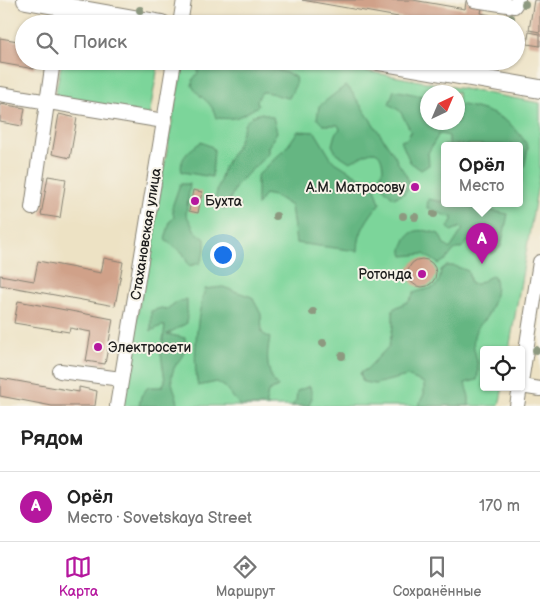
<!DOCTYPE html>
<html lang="ru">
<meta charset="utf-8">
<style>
body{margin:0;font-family:"Balsamiq Sans",sans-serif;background:#f6f6f6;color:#222}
.controls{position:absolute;right:15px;bottom:15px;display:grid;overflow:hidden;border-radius:5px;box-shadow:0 1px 4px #0004}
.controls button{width:45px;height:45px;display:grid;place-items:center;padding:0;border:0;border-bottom:1px solid #e0e0e0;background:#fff;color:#222;font:25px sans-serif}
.compass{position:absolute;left:420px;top:85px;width:45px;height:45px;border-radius:50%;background:#fff;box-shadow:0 1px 4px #0004;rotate:44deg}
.you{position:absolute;left:222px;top:254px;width:18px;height:18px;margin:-12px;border:4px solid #fff;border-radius:50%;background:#1a73e8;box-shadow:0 0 0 8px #1a73e833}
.badge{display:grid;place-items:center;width:32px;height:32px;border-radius:50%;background:#b5179e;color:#fff;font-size:16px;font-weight:700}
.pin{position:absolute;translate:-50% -41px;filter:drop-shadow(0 1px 2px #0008)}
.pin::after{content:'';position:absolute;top:26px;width:18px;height:15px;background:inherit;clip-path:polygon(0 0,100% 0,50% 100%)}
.popup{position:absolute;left:441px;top:142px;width:82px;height:65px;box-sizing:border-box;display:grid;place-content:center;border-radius:5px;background:#fff;filter:drop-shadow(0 1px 4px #0005);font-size:16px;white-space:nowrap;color:#767676}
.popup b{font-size:19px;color:#222}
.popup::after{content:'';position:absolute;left:50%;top:100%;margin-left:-10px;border:10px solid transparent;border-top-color:#fff}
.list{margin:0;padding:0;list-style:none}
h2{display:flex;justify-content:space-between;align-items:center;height:65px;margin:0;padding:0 20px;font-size:21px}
h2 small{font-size:16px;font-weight:400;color:#767676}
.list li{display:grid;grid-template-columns:32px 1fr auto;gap:15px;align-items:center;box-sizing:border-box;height:70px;padding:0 20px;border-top:1px solid #e0e0e0}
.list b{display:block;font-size:19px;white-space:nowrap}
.list p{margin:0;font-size:16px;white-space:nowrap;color:#767676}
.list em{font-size:16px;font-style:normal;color:#767676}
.icon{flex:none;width:28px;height:28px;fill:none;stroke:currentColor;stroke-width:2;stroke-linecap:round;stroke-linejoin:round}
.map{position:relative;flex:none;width:540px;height:406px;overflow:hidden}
.search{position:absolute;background:#fff;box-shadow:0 1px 4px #0004;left:15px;right:15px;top:15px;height:55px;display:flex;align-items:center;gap:12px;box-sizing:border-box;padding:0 18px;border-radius:28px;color:#767676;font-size:19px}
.sheet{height:135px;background:#fff}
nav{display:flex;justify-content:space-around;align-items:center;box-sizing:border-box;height:70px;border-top:1px solid #e0e0e0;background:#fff;font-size:14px;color:#767676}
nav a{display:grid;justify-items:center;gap:2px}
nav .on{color:#b5179e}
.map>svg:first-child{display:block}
.green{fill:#7cd59a;stroke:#4c785b;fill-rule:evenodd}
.forest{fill:#65b682;stroke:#40694f}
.building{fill:#d0a189}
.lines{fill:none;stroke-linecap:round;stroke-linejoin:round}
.minor-casing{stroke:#847f70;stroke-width:16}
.major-casing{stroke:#847f70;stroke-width:20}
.minor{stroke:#fff;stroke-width:14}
.major{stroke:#fff;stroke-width:18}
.tree{fill:#8d9980}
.poi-dot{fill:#b5179e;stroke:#f7f3e8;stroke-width:2}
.labels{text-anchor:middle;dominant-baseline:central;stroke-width:4;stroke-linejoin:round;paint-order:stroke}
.poi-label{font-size:14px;fill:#1c1c1c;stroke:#f7f3e8;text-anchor:end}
.street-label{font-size:14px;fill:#1c1c1c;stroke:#f7f3e8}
</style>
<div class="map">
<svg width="540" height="406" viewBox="0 0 540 406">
<rect width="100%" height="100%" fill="#f7f3e8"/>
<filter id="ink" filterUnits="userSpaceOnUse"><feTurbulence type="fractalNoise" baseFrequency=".02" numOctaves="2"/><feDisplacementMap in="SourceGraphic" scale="10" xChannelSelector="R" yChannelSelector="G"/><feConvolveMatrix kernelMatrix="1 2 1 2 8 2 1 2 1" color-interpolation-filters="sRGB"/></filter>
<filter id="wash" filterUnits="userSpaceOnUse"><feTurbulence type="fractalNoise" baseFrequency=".0096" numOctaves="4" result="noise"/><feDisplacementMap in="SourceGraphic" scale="20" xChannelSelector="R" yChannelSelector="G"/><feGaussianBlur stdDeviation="1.12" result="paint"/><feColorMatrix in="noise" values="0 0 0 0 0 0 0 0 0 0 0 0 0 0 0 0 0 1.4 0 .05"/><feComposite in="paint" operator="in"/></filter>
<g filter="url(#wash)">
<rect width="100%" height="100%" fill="#ede2c4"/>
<path class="green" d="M 62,61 L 159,61 L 149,117 L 54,100 Z
M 183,61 L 311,61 L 540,103 L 540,173 L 509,350 L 484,350 L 484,387 L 503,387 L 499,406 L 121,406 ZM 428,92 L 458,92 L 458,122 L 428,122 ZM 444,145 L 520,145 L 520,203 L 444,203 Z"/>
<path class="forest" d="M 199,61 C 232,61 265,62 295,77 L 296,84 L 289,98 C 279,97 272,92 262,92 L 257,100 L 258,106 C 240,117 237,120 216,118 C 212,100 201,100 192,86 L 193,79 L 198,73 Z
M 345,86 L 349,88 L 395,156 C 399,168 408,173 409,185 L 405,193 L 394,198 C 383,189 376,182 383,169 C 381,139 363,157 350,162 L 336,153 L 332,145 L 335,134 L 340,129 L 338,125 L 323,125 L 317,119 L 319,106 Z
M 394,90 L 427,97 L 428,122 L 458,122 L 458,104 C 489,110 512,117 528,147 L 521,183 L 520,185 L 520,145 L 449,145 L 449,136 L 439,134 L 428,153 L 429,165 L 421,170 L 410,162 L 401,141 L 407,139 L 411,131 L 400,111 L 389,104 Z
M 262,113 L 273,117 L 277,132 L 268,147 L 268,154 L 237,184 L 225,210 L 214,202 L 224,167 L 237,146 L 245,123 L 252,116 Z
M 298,131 L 315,132 L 332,160 L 359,177 L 373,182 L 380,203 C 368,218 358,231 358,251 L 296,243 L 291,206 L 277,197 L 265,194 L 257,206 L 257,176 L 287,147 Z
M 201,142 L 212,147 L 214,150 L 212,177 L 182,172 C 178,158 191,149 201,142 Z
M 180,184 L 190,184 L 186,214 L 195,231 L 205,239 L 205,251 L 200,263 L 189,266 L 183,253 L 165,240 L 170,221 L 174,218 L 172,207 Z
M 428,199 L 508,214 L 501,247 L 493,253 L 481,253 L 468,241 L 463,247 L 454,250 L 447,259 L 439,264 L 424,254 L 403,256 C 401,251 402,249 404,244 C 409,227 424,229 439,234 L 444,244 L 450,249 L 463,229 L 461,227 L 451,231 L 448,227 L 452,220 L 452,217 C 443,217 436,209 427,208 Z
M 446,266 L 455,266 L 468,271 L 471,284 L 477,284 L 493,275 C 500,286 492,310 485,319 C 482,322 479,324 477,328 C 467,349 482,358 477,380 L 465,383 L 469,397 L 469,406 L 418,406 L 424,394 L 424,383 L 407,376 L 375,384 L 363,382 L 360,373 L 367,369 L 389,346 L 393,326 L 393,309 L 409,301 L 414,293 C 431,286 439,293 441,270 Z
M 223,287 L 252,297 L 261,314 L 262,333 L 270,338 C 266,356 266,373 278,387 L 268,392 L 266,403 L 269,406 L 240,406 L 225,387 L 217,382 L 198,386 C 192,361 197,314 205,289 Z
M 187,299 L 187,323 L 167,334 L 185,338 C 186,362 176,357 172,375 C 170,385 178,394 178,406 L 139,406 L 141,396 L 148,387 L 162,387 L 165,381 L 161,354 L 165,326 L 161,326 L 151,331 L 151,311 L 161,308 L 167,309 L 175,303 Z
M 310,386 L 312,398 L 308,406 L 291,406 L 296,401 L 297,391 Z"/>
<g id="blocks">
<path class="building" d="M 302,0 L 413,0 L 465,9 L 466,1 L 483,4 L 481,13 L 490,15 L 488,24 L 438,24 Z
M 534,0 L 540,0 L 540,32 L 529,30 Z
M 529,32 L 540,34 L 540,46 L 527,44 Z
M 0,38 L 24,42 L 24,61 L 36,61 L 34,69 L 0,63 Z
M 0,104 L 25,108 L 22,126 L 0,122 Z
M 59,114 L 77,118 L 70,158 L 52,154 Z
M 48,176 L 66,179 L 60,218 L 41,215 Z
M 193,190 L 202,192 L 198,213 L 189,211 Z
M 104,258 L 123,262 L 115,306 L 0,285 L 0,275 L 34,281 L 38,261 L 101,273 Z
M408 273a14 14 0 1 1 28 0a14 14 0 1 1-28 0Z
M 18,301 L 113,319 L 105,364 L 86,361 L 91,332 L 70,328 L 69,332 L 14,323 Z
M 0,378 L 79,392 L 79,387 L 97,391 L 95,406 L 52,406 L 0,396 Z"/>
</g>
</g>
<g filter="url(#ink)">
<use href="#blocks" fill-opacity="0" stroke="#847f70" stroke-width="1"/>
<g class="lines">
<g class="minor-casing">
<path id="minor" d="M 474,0 L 514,6 L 518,0
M 60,24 L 63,6
M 180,24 L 184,0
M 0,94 L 164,121
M 32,208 L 53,61
M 60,371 L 121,379
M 521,382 L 540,262
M 521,386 L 540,389
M 117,406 L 174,61
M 517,406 L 520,387"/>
</g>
<g class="major-casing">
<path id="major" d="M 26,0 L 162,24
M 378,61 L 540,89"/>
</g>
<use href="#minor" class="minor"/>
<use href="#major" class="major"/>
</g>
<g class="tree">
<circle cx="525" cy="4" r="4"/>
<circle cx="140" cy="10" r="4"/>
<circle cx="511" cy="18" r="4"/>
<circle cx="240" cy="202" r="4"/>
<circle cx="434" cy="214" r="4"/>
<circle cx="276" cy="216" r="4"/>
<circle cx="403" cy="216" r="4"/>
<circle cx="415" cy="217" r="4"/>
<circle cx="221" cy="250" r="4"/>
<circle cx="313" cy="312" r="4"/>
<circle cx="323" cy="343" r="4"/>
<circle cx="536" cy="350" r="4"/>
<circle cx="342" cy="356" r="4"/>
</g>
</g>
<g class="poi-dot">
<circle cx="415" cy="187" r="5"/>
<circle cx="195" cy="201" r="5"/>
<circle cx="422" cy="274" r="5"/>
<circle cx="98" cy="347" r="5"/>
</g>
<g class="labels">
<g class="poi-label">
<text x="405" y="187">А.М. Матросову</text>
<text x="205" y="201" text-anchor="start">Бухта</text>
<text x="412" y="274">Ротонда</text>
<text x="108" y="347" text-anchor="start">Электросети</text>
</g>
<g class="street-label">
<text transform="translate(146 234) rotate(-81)">Стахановская улица</text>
</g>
</g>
</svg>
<div class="controls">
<button><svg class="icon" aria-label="locate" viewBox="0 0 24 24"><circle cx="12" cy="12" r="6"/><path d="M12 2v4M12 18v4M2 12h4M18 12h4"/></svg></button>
</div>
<svg class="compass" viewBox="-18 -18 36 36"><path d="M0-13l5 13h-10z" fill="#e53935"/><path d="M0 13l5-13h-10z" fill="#767676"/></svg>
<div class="you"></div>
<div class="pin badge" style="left:482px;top:264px">A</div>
<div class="popup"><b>Орёл</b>Место</div>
<div class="search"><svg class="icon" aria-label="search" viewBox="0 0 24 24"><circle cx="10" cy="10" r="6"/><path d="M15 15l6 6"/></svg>Поиск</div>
</div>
<section class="sheet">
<h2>Рядом<small></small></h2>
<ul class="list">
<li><span class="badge">A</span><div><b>Орёл</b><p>Место · Sovetskaya Street</p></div><em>170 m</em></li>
</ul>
</section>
<nav>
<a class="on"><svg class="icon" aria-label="map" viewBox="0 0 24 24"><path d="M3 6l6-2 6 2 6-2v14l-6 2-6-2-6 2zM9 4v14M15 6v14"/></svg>Карта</a>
<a><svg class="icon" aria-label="directions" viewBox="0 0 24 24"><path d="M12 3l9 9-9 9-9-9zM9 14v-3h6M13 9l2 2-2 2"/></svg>Маршрут</a>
<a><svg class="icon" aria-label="saved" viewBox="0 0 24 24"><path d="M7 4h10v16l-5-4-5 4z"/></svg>Сохранённые</a>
</nav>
